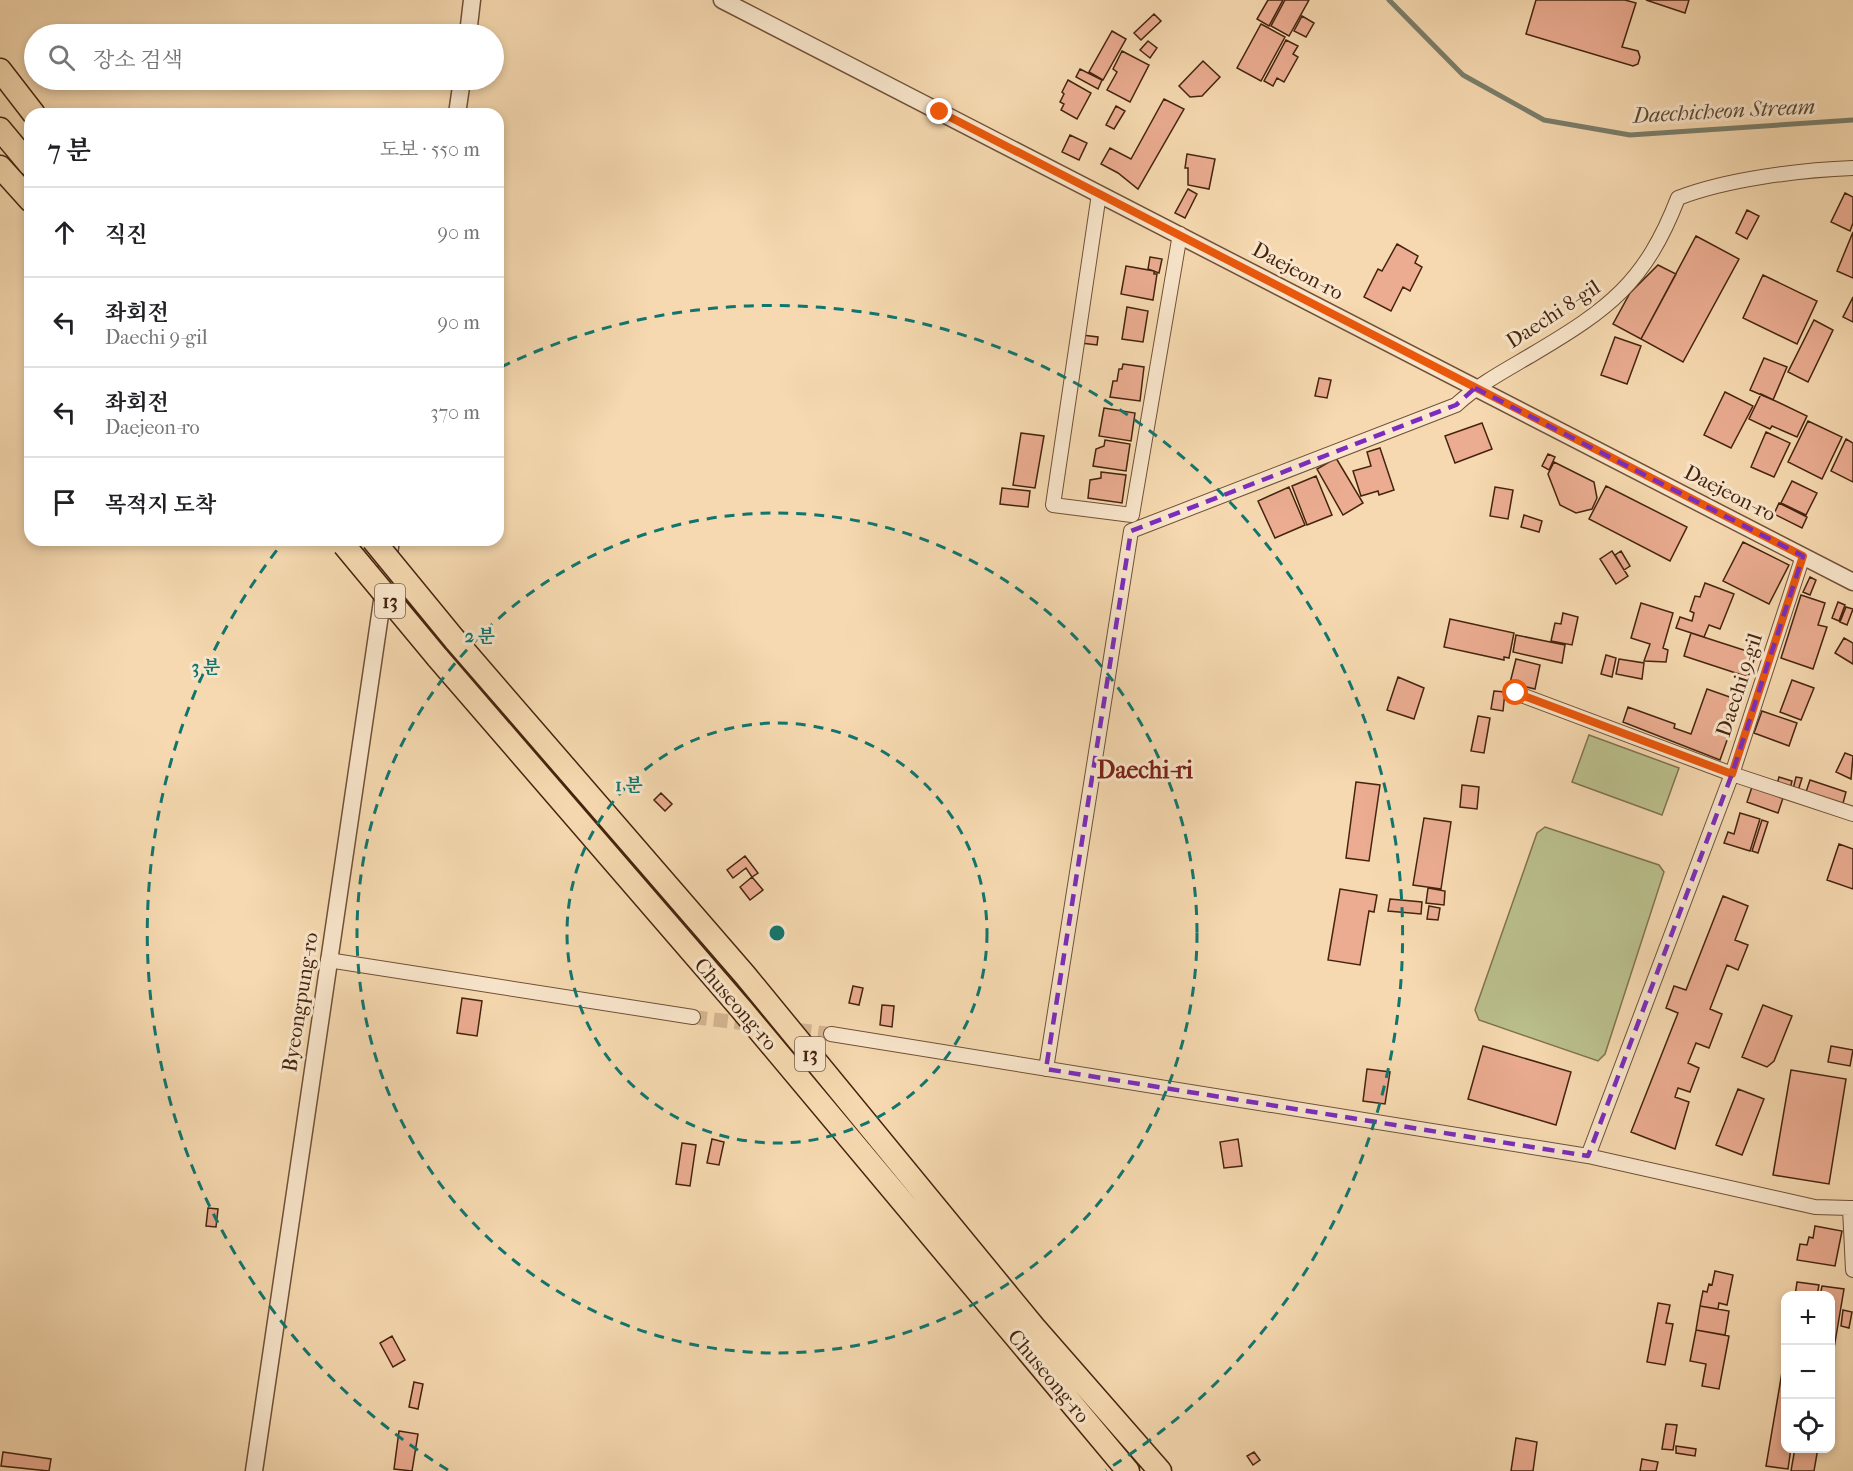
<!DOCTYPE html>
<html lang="ko">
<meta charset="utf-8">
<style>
body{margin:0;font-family:"IM FELL French Canon","Noto Serif KR",serif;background:#f2f2f2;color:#202124}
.controls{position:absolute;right:18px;bottom:18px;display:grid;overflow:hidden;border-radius:12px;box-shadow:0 3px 9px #0003}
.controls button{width:54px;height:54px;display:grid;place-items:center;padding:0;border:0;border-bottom:2px solid #e0e0e0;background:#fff;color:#202124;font:30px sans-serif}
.stop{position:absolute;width:18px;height:18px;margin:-14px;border:4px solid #ea580c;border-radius:50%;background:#fff}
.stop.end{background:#ea580c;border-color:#fff;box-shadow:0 2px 6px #0008}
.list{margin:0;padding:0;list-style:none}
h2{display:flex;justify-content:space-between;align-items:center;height:78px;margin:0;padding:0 24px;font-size:26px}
h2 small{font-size:20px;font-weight:400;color:#757577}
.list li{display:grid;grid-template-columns:39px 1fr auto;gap:18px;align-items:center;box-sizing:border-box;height:90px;padding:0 24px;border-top:2px solid #e0e0e0}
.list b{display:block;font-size:22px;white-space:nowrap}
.list p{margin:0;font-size:20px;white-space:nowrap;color:#757577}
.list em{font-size:20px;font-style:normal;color:#757577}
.icon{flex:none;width:33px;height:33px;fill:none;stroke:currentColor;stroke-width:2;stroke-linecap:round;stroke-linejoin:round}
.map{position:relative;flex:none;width:1853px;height:1471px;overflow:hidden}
.search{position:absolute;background:#fff;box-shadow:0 3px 9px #0003;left:24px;top:24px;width:480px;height:66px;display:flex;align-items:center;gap:15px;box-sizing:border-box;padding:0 21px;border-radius:33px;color:#757577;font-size:22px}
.panel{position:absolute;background:#fff;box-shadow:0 3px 9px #0003;left:24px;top:108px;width:480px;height:438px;border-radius:18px}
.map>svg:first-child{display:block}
.green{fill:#bac08d;stroke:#80724e;stroke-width:1.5}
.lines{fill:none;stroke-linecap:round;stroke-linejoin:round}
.stream{stroke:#7a7e6b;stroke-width:5}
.building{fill:#ebac91;stroke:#45240f;stroke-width:1.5}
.minor-tunnel{stroke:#d3b590;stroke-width:14;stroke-dasharray:14 7;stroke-linecap:butt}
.minor-casing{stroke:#715137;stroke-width:16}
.tertiary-casing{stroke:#715137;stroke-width:19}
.primary-casing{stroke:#45240f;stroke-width:25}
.minor{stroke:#f9e6cc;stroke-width:14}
.tertiary{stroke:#f9e6cc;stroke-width:16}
.primary{stroke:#f6d9b0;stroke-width:22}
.primary-bridge-casing{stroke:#45240f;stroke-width:25;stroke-linecap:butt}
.primary-bridge{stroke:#f6d9b0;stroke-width:22}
.route{stroke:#ea580c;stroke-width:8}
.marked{fill:none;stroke:#7b2cbf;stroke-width:4.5;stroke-dasharray:12 8;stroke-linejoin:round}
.ring{fill:none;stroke:#0f766e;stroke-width:3;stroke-dasharray:10 8}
.labels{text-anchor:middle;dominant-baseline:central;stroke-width:6;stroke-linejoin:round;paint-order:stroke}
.shield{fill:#f9e6cc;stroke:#7b5e48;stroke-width:1.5}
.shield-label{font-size:20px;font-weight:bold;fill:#45240f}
.street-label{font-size:21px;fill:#45240f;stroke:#f9e6cc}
.water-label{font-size:22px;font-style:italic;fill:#5b4a35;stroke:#f9e6cc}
.quarter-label{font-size:24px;font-weight:bold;fill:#7a1f14;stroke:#f9e6cc}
.centre{fill:#0f766e;stroke:#f9e6cc;stroke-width:3}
.ring-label{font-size:18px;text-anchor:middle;font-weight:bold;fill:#0f766e;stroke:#f9e6cc;stroke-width:6;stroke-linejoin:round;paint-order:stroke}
</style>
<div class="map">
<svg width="1853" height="1471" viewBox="0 0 1853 1471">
<rect width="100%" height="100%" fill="#f6d9b0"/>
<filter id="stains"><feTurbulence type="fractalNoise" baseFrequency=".00333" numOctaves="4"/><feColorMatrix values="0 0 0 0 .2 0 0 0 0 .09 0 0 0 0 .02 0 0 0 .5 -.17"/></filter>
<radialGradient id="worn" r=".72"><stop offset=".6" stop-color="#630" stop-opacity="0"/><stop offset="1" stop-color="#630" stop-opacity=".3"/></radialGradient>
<path class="green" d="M 1589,735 L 1679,768 L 1662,815 L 1572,782 Z
M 1545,827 L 1659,865 L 1664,872 L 1605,1054 L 1598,1061 L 1479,1020 L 1475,1010 L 1537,833 Z"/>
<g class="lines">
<path class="stream" d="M 1389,0 L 1463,75 L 1544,120 L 1630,135 L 1853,120"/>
</g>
<path class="building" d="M 1268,0 L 1283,0 L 1269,26 L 1257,19 Z
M 1285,0 L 1309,0 L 1289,36 L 1271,26 Z
M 1536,0 L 1625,0 L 1636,3 L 1622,47 L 1638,51 L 1640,57 L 1638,64 L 1633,66 L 1526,34 Z
M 1646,0 L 1689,0 L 1685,13 Z
M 1154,14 L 1161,21 L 1141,40 L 1134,33 Z
M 1302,16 L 1314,23 L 1306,37 L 1294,31 Z
M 1261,24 L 1285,37 L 1261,81 L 1237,68 Z
M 1112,31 L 1126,39 L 1103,80 L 1089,72 Z
M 1286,40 L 1298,46 L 1293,54 L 1298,57 L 1284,82 L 1277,78 L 1273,86 L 1264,81 Z
M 1148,41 L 1157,48 L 1150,58 L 1140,50 Z
M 1122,51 L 1149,65 L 1130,102 L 1107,90 L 1117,72 L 1113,69 Z
M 1203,61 L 1220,77 L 1202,96 L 1190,97 L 1179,86 Z
M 1080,69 L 1102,80 L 1098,89 L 1076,77 Z
M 1068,80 L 1091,93 L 1077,119 L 1061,110 L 1064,104 L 1060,102 L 1064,94 L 1062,92 Z
M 1164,99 L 1184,109 L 1138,189 L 1118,173 L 1101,164 L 1110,148 L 1131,159 Z
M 1116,106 L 1125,111 L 1114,129 L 1106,125 Z
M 1070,135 L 1087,143 L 1079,160 L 1062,152 Z
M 1187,154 L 1215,159 L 1209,189 L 1188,185 L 1188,168 L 1185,168 Z
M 1188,189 L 1197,194 L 1185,218 L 1175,213 Z
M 1845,193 L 1853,197 L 1853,223 L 1850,231 L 1831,222 Z
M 1747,210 L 1759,216 L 1747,239 L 1736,233 Z
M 1853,232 L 1853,278 L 1837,271 Z
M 1696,236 L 1739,259 L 1683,362 L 1641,339 Z
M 1397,244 L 1418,256 L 1415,263 L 1422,267 L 1410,291 L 1403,287 L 1391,311 L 1364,297 L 1378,269 L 1382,271 Z
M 1150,257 L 1162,259 L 1159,273 L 1148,269 Z
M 1658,265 L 1676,274 L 1641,339 L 1613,324 L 1630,293 Z
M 1126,266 L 1154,271 L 1154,274 L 1157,274 L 1153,300 L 1121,294 Z
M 1763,275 L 1817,301 L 1797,344 L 1743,318 Z
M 1853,297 L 1853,322 L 1843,317 Z
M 1127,307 L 1148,311 L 1143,342 L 1122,339 Z
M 1814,320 L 1833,330 L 1808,382 L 1788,372 Z
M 1082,335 L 1098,337 L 1097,345 L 1081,343 Z
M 1615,337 L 1641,346 L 1627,384 L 1601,375 Z
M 1764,358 L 1787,367 L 1773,400 L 1750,390 Z
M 1123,364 L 1144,367 L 1140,401 L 1110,397 L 1113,381 L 1117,381 L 1119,369 L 1122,369 Z
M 1319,378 L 1331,380 L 1327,398 L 1315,396 Z
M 1725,392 L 1753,406 L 1731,448 L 1704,435 Z
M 1761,394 L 1807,416 L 1797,437 L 1772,426 L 1770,429 L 1749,419 Z
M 1104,408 L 1135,413 L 1131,441 L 1099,436 Z
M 1808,421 L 1842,437 L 1822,479 L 1788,462 Z
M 1482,423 L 1492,449 L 1455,463 L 1445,436 Z
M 1766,432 L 1790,443 L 1774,477 L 1751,467 Z
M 1021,433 L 1044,436 L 1035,488 L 1013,485 Z
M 1846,439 L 1853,443 L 1853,482 L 1831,471 Z
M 1105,440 L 1130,444 L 1126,471 L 1093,466 L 1096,449 L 1104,446 Z
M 1380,448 L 1394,490 L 1379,495 L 1378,491 L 1361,496 L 1353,471 L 1371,466 L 1367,452 Z
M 1548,454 L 1555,457 L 1549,470 L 1542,466 Z
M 1336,458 L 1363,503 L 1343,515 L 1317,469 Z
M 1554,462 L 1594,482 L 1597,498 L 1592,509 L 1576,513 L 1560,505 L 1548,474 Z
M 1101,472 L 1126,475 L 1122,503 L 1088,498 L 1090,480 L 1101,478 Z
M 1316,476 L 1332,515 L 1307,525 L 1292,486 Z
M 1792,481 L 1817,493 L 1806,515 L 1781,503 Z
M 1606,486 L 1687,527 L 1670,561 L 1589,519 Z
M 1289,487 L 1305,525 L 1275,538 L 1258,501 Z
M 1495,487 L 1513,490 L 1508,519 L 1490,516 Z
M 1002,488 L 1030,491 L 1028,507 L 1000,504 Z
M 1779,503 L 1807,517 L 1802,528 L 1774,514 Z
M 1524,515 L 1542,521 L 1539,532 L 1521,527 Z
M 1743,542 L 1789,565 L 1769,604 L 1723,581 Z
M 1612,551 L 1628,576 L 1616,584 L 1600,559 Z
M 1621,551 L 1630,566 L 1624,570 L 1615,555 Z
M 1810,577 L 1816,580 L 1810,595 L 1803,592 Z
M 1705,583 L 1734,594 L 1720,629 L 1709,625 L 1704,637 L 1676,628 L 1680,617 L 1692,621 L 1694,613 L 1690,611 L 1695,596 L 1700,597 Z
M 1801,595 L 1825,603 L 1818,625 L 1827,627 L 1813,669 L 1781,658 Z
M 1838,602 L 1845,605 L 1839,621 L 1832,618 Z
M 1641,603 L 1673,613 L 1663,648 L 1668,650 L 1666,662 L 1644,661 L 1650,644 L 1631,638 Z
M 1846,607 L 1853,609 L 1847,625 L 1840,622 Z
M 1563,613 L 1578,617 L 1572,645 L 1551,641 L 1555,623 L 1561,624 Z
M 1450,619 L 1514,633 L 1509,658 L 1504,657 L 1504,660 L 1444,647 Z
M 1691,633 L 1756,654 L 1748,677 L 1684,656 Z
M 1516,635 L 1565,645 L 1562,663 L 1513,652 Z
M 1844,638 L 1853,643 L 1853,664 L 1835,653 Z
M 1606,655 L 1616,658 L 1612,677 L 1601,674 Z
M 1516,659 L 1540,665 L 1535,689 L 1510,683 Z
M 1619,659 L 1644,663 L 1642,679 L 1616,674 Z
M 1398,677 L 1424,688 L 1414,719 L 1387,710 Z
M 1792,680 L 1814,688 L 1801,720 L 1780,712 Z
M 1707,689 L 1741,701 L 1720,760 L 1623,722 L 1628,707 L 1675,724 L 1674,728 L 1691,734 Z
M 1494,691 L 1505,692 L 1503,711 L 1491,709 Z
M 1762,711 L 1797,723 L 1789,746 L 1754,733 Z
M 1478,716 L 1490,718 L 1484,753 L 1471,751 Z
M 1845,753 L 1853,756 L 1851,779 L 1836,772 Z
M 1779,777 L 1792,781 L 1790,789 L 1777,784 Z
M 1796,777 L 1802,778 L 1798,791 L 1793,789 Z
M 1810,780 L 1846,792 L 1842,807 L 1805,795 Z
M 1356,782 L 1380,785 L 1369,861 L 1346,858 Z
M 1462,785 L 1479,787 L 1477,809 L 1460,807 Z
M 1752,787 L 1783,798 L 1778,813 L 1747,802 Z
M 661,793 L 672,804 L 665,811 L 654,800 Z
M 1740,813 L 1760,819 L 1750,851 L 1724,843 L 1728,832 L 1734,834 Z
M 1424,818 L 1451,822 L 1441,889 L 1413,885 Z
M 1762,820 L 1768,822 L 1758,853 L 1752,851 Z
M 1839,844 L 1853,849 L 1853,889 L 1827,880 Z
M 745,856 L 758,873 L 752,877 L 746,868 L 733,878 L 727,870 Z
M 752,877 L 763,890 L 750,900 L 740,887 Z
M 1428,888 L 1445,891 L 1444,905 L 1426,903 Z
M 1340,889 L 1377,895 L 1374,912 L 1369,911 L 1360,965 L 1328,960 Z
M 1723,896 L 1748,906 L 1735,940 L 1748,945 L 1738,970 L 1727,965 L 1710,1009 L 1722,1014 L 1709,1048 L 1696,1043 L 1688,1063 L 1699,1068 L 1690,1092 L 1678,1088 L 1675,1097 L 1689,1102 L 1675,1149 L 1631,1132 L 1678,1013 L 1666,1008 L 1674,986 L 1686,990 Z
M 1390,899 L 1422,902 L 1421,914 L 1388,911 Z
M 1429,906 L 1440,908 L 1438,920 L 1427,919 Z
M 853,986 L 863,988 L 859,1005 L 849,1003 Z
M 462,998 L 482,1001 L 477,1036 L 457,1033 Z
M 882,1005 L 894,1006 L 892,1027 L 880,1025 Z
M 1763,1005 L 1792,1016 L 1774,1061 L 1767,1067 L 1742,1057 Z
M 1483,1046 L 1571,1072 L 1556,1125 L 1468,1099 Z
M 1831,1046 L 1853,1050 L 1850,1066 L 1828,1062 Z
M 1367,1069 L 1390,1072 L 1385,1104 L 1363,1101 Z
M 1791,1070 L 1846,1079 L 1829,1184 L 1773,1175 Z
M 1738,1089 L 1764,1099 L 1742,1155 L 1716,1145 Z
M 712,1139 L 724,1142 L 719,1165 L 707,1163 Z
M 1238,1139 L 1242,1166 L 1224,1168 L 1220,1142 Z
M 682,1143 L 696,1145 L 690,1186 L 676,1184 Z
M 208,1208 L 218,1209 L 216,1227 L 206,1226 Z
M 1815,1226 L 1842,1231 L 1835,1266 L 1797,1260 L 1800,1244 L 1807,1245 L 1809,1237 L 1813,1238 Z
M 1715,1271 L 1733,1275 L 1727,1305 L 1719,1303 L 1718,1309 L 1700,1306 L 1703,1291 L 1707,1292 L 1709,1284 L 1712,1285 Z
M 1797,1282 L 1819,1285 L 1817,1296 L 1795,1296 Z
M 1822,1286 L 1844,1289 L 1830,1372 L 1830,1296 L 1820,1296 Z
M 1658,1303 L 1670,1305 L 1666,1323 L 1673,1324 L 1665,1365 L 1647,1362 Z
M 1700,1306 L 1729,1311 L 1725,1335 L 1696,1330 Z
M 1843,1310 L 1852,1312 L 1849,1328 L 1841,1326 Z
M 1696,1330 L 1729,1336 L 1719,1389 L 1702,1386 L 1706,1364 L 1690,1361 Z
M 392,1336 L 405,1360 L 393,1367 L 380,1343 Z
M 1786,1349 L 1786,1448 L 1791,1448 L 1788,1469 L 1766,1466 Z
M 414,1382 L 423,1384 L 418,1409 L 409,1407 Z
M 1666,1424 L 1677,1425 L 1673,1450 L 1662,1449 Z
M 399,1431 L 418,1434 L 412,1471 L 394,1469 Z
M 1516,1438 L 1537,1442 L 1533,1471 L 1511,1471 Z
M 1676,1446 L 1696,1449 L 1695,1456 L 1676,1453 Z
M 1795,1448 L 1818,1448 L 1814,1471 L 1791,1471 Z
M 3,1452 L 51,1459 L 49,1471 L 1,1466 Z
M 1254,1452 L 1260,1460 L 1253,1465 L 1247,1456 Z
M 1642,1459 L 1658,1462 L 1656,1471 L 1640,1471 Z"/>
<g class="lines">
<path class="minor-tunnel" d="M 693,1017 L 831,1034"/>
<g class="minor-casing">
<path id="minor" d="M 1099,194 L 1053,505 L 1132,515 L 1180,234
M 1803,556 L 1732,774 L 1853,814
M 1516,693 L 1732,774 L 1588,1156
M 328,960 L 693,1017
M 831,1034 L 1588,1156 L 1815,1207 L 1850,1208
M 1046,1069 L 1131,531 L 1456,405 C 1479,384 1506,370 1533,354 C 1609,309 1645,283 1678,198 C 1727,179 1800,170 1853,168
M 1853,1208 L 1850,1208 L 1853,1270"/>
</g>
<g class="tertiary-casing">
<path id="tertiary" d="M 722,0 L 1853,582
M 468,34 L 472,0
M 457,114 L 462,80
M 254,1471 L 391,540"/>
</g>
<g class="primary-casing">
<path id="primary" d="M 0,70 L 34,114
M 0,129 L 30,165
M 0,167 L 30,200
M 455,640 L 745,975 L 1034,1327 L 1160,1471
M 437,657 L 742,1010 L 1128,1471"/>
</g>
<use href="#minor" class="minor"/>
<use href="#tertiary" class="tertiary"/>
<use href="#primary" class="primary"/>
<g class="primary-bridge-casing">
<path id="primary-bridge" d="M 373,540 L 455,640
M 344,545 L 437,657"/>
</g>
<use href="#primary-bridge" class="primary-bridge"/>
</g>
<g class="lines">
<path class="route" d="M 940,112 L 1803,556 L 1732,774 L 1516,693"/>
</g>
<path class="marked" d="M 1475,388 L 1803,556 L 1732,774 L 1588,1156 L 1046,1069 L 1131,531 L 1456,405 Z"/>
<g class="ring">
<circle cx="777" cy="933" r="210"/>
<circle cx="777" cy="933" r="420"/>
<path d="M448 1470A630 630 0 0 1 284 541M501 367A630 630 0 0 1 1106 1470"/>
</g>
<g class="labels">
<g class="shield">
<rect x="375" y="584" width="30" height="34" rx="4.5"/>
<rect x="795" y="1037" width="30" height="34" rx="4.5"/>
</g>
<g class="shield-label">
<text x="390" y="601">13</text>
<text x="810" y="1054">13</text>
</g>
<g class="street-label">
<text transform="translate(1298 271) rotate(28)">Daejeon-ro</text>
<text transform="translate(1553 314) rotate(-33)">Daechi 8-gil</text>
<text transform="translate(1730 493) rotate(27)">Daejeon-ro</text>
<text transform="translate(1739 685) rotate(-72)">Daechi 9-gil</text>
<text transform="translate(300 1002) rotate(-81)">Byeongpung-ro</text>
<text transform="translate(736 1004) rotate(49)">Chuseong-ro</text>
<text transform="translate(1049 1376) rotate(50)">Chuseong-ro</text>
</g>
<g class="water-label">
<text transform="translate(1724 111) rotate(-3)">Daechicheon Stream</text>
</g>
<g class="quarter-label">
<text x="1145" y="770">Daechi-ri</text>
</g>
</g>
<circle cx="777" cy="933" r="9" class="centre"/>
<g class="ring-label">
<text x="480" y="642">2 분</text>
<text x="206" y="673">3 분</text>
<text x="629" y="791">1 분</text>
</g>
<rect width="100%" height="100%" filter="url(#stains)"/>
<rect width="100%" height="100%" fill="url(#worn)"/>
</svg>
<div class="controls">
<button>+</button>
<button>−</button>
<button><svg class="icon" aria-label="locate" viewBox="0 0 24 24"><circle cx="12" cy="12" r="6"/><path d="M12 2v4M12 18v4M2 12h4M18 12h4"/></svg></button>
</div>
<div class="stop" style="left:1516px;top:693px"></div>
<div class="stop end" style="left:940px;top:112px"></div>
<div class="search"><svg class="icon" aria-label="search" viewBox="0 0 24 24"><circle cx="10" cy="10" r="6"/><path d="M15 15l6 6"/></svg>장소 검색</div>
<section class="panel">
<h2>7 분<small>도보 · 550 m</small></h2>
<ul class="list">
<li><svg class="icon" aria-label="ahead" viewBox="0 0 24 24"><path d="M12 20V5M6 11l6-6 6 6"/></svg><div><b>직진</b></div><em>90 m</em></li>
<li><svg class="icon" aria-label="left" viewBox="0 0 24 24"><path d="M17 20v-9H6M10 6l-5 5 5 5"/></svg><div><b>좌회전</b><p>Daechi 9-gil</p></div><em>90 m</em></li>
<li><svg class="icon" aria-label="left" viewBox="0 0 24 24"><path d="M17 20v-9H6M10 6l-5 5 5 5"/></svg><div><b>좌회전</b><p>Daejeon-ro</p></div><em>370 m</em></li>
<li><svg class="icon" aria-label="arrive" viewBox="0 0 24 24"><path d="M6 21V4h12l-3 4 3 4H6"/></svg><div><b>목적지 도착</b></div></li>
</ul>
</section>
</div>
